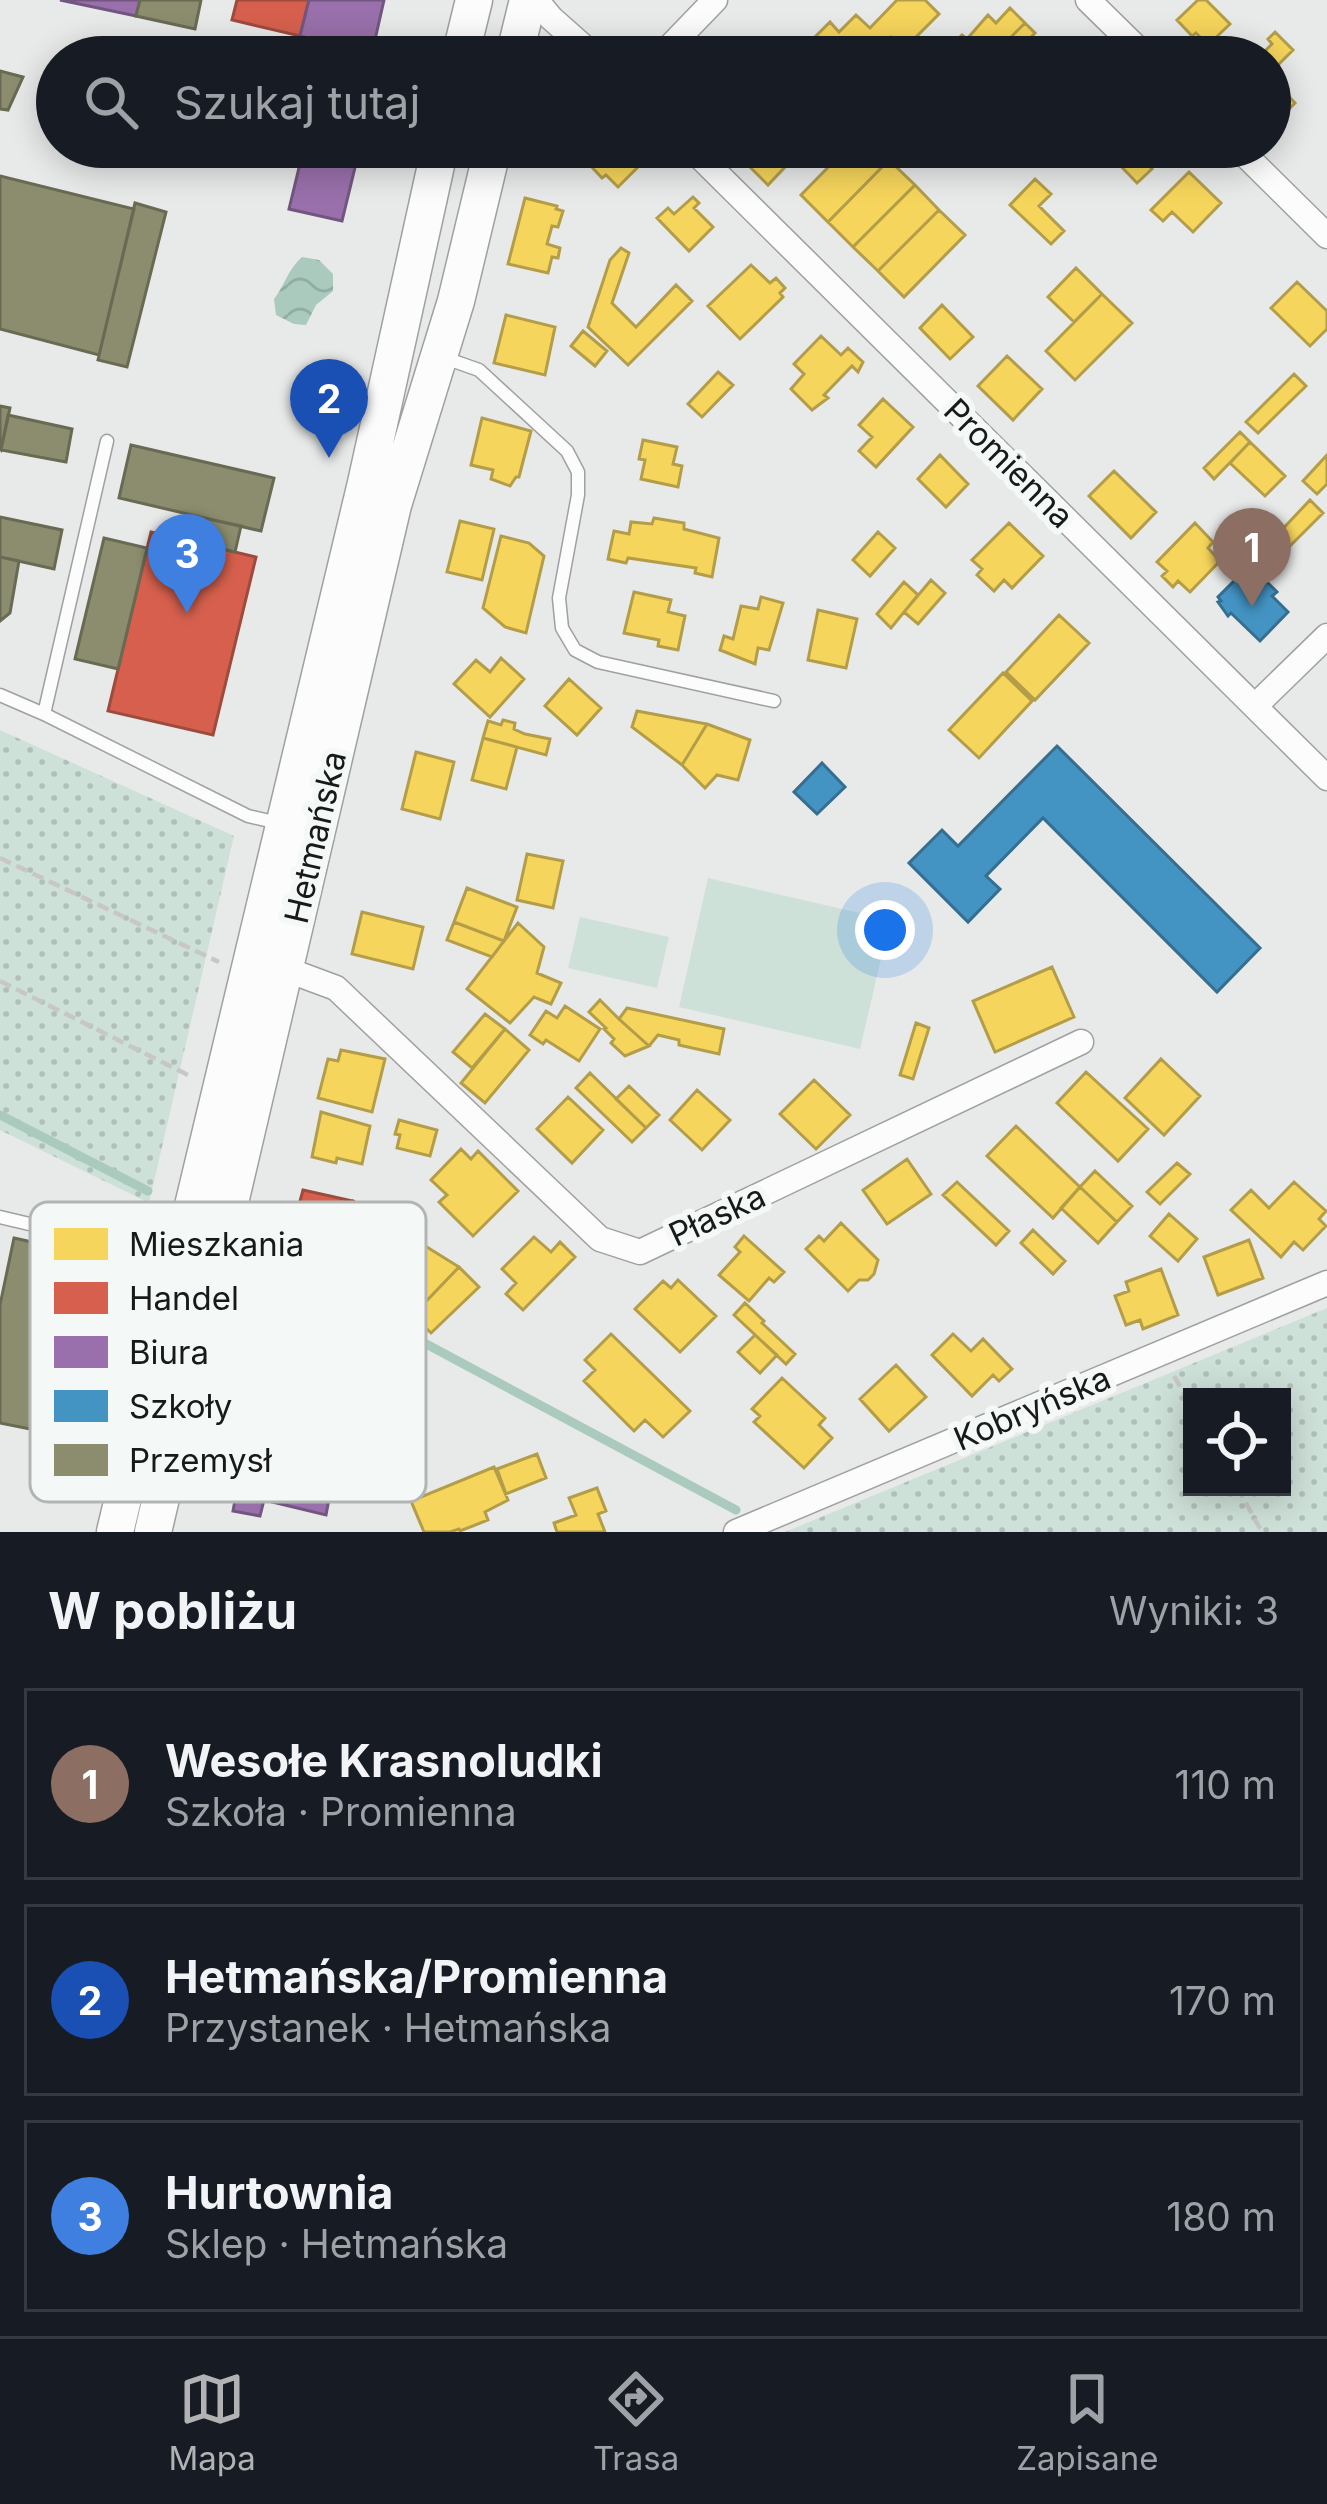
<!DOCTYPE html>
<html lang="pl">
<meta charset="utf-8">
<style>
body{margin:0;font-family:Inter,sans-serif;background:#242831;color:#f1f3f6}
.controls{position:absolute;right:36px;bottom:36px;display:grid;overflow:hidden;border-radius:0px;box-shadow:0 6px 30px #0003}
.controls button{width:108px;height:108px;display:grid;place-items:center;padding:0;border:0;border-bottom:3px solid #363941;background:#171b24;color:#f1f3f6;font:60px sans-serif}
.you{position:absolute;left:885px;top:930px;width:42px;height:42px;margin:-30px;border:9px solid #fff;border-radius:50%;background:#1a73e8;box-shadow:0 0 0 18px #1a73e833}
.badge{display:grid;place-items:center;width:78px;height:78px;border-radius:50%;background:#b0b2b3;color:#fff;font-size:39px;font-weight:700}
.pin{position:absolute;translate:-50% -99px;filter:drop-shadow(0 3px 6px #0008)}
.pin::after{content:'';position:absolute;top:63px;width:42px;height:36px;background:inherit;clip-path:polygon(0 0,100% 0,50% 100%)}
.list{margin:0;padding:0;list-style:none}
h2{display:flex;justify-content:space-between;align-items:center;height:156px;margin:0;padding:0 48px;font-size:51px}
h2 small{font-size:39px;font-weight:400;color:#9ea1a6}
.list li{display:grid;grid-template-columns:78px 1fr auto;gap:36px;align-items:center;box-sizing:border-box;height:192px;margin:0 24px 24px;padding:0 24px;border:3px solid #363941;border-radius:0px}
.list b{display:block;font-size:45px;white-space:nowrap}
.list p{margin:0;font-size:39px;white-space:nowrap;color:#9ea1a6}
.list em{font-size:39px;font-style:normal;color:#9ea1a6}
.icon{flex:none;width:66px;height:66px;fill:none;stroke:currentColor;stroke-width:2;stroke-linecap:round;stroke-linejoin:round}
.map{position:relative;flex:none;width:1327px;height:1532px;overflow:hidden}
.search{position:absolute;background:#171b24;box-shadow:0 6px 30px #0003;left:36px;right:36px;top:36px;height:132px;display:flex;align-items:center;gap:30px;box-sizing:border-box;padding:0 42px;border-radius:66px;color:#9ea1a6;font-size:45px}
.sheet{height:804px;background:#171b24}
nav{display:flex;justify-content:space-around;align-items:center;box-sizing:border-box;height:168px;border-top:3px solid #363941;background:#171b24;font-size:33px;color:#9ea1a6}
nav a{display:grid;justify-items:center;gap:6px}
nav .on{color:#b0b2b3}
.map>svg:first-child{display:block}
.garden{fill:url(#garden-dots);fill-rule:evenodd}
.pitch{fill:#cee1d8}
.water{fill:url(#water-waves)}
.homes{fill:#f6d55c;stroke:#b39d48;stroke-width:3}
.shops{fill:#d6604d;stroke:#9d4b3d;stroke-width:3}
.offices{fill:#9970ab;stroke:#72567f;stroke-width:3}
.schools{fill:#4393c3;stroke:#366e90;stroke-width:3}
.industry{fill:#8c8c6e;stroke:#696a54;stroke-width:3}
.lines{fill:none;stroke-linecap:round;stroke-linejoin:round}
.stream{stroke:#aacabd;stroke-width:9}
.lane-casing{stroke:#9fa0a0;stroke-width:15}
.street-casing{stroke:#9fa0a0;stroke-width:27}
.secondary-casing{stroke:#9fa0a0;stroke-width:39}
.path{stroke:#c6c7c6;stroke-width:4.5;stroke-dasharray:12 6;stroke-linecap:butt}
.lane{stroke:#fcfcfc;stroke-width:12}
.street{stroke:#fcfcfc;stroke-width:24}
.secondary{stroke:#fcfcfc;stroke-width:36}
.labels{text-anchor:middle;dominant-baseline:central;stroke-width:12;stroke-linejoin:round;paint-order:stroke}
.street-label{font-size:33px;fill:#181919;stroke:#f4f8f6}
.key{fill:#f4f8f6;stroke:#b2b5b4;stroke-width:3}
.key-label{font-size:33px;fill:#181919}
</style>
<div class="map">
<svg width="1327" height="1532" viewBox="0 0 1327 1532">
<defs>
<pattern id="garden-dots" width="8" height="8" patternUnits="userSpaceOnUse" patternTransform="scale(3)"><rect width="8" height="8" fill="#cee1d8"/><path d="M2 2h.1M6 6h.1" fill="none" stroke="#b0c0b9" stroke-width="1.8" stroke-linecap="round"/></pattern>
<pattern id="water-waves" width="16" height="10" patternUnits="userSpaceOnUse" patternTransform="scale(3)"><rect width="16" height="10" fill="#aacabd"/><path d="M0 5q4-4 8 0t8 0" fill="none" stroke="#92ada2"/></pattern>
</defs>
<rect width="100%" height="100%" fill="#e8eae9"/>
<path class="garden" d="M 0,730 L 234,836 L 149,1203 L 0,1130 Z
M 1327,1308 L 1327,1532 L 785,1532 ZM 1192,1397 L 1282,1397 L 1282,1487 L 1192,1487 Z"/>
<path class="pitch" d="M 708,878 L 890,920 L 860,1049 L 679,1007 Z
M 580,917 L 669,937 L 657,988 L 568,968 Z"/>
<path class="water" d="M 302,257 L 319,260 L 333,274 L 333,291 L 316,305 L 306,325 L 294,324 L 276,315 L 274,299 C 285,285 288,269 302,257 Z"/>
<path class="homes" d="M 897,0 L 925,0 L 939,14 L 909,44 L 891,37 L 872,57 L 806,57 L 800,52 L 830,22 L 839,32 L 856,15 L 870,28 Z
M 1198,0 L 1206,0 L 1230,24 L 1208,45 L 1196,33 L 1192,36 L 1177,20 Z
M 1010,8 L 1025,23 L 991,57 L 950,57 L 945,52 L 962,35 L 967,39 L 988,15 L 996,23 Z
M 1025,23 L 1035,33 L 1017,51 L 1022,56 L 1026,53 L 1030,57 L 991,57 Z
M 1275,32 L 1293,50 L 1270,73 L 1270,57 L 1259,57 L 1272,44 L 1268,39 Z
M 1276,83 L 1295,103 L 1278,120 L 1270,112 L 1270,89 Z
M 574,147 L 606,147 L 589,164 L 573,148 Z
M 606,147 L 640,147 L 644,151 L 639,156 L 644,161 L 618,187 L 606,175 L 602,178 L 589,164 Z
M 756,147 L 804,147 L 768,185 L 743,160 Z
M 848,147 L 876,147 L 889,160 L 828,222 L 801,195 Z
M 1110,147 L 1160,147 L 1146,162 L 1152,169 L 1137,183 L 1114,159 L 1118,155 Z
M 889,160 L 915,185 L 853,247 L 828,222 Z
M 1189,172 L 1221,203 L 1193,232 L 1172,212 L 1163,221 L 1151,210 Z
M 1035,179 L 1051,194 L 1039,206 L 1064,231 L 1051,244 L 1010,205 Z
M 915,185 L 939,210 L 878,271 L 853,247 Z
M 693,197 L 699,203 L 694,208 L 713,227 L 689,251 L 657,218 L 668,208 L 674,214 Z
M 525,198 L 557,206 L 556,209 L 563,211 L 558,227 L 552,226 L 547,244 L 560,248 L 558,258 L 552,257 L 548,273 L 508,264 Z
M 939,210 L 965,235 L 904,297 L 878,271 Z
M 621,248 L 629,253 L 612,303 L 636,327 L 676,285 L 692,301 L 628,365 L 588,327 L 610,260 Z
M 751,265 L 770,283 L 776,278 L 785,288 L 780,293 L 783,297 L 740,339 L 708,306 Z
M 1076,268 L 1102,294 L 1074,322 L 1048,297 Z
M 1297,282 L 1327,311 L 1327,329 L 1310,346 L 1271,308 Z
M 1102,294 L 1132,323 L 1075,380 L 1046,351 Z
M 942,305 L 973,337 L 950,359 L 920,328 Z
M 506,315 L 555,327 L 545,375 L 494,363 Z
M 583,331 L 607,351 L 595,366 L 571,346 Z
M 821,336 L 841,355 L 848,348 L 863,362 L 858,372 L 852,366 L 824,395 L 828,398 L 812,410 L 791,389 L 804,374 L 794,364 Z
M 1007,356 L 1042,389 L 1013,420 L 978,386 Z
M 718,372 L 733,385 L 702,417 L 688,404 Z
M 1294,374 L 1306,386 L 1258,433 L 1246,422 Z
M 883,399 L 913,427 L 876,467 L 859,451 L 872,437 L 859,425 Z
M 482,418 L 531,431 L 519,477 L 516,477 L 510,486 L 491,479 L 493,470 L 471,465 Z
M 1240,432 L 1250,442 L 1214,479 L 1204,468 Z
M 643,440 L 677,447 L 673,464 L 682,466 L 678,487 L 641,479 L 645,460 L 639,459 Z
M 1250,442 L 1285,476 L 1265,496 L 1230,463 Z
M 940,455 L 968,484 L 946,507 L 918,479 Z
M 1327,455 L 1327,484 L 1317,494 L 1303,481 Z
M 1114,471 L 1156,512 L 1131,538 L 1089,496 Z
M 1310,500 L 1323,513 L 1288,548 L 1276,536 Z
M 654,518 L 684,523 L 684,529 L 719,538 L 712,577 L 695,573 L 696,568 L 628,558 L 626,563 L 608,559 L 614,531 L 629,534 L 631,522 L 652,524 Z
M 460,521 L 494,529 L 482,580 L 447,572 Z
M 1009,523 L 1043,556 L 1012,588 L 1004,580 L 994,591 L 977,575 L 982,569 L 972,560 Z
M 1195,523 L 1213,542 L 1208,548 L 1220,561 L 1190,592 L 1178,581 L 1173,587 L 1162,576 L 1167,571 L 1157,562 Z
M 878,532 L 895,548 L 870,576 L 853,560 Z
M 501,536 L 529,543 L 544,556 L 526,633 L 505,627 L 483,608 Z
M 931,580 L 945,593 L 918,624 L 904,612 Z
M 904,582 L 918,595 L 891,628 L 877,614 Z
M 634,592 L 671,600 L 668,612 L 685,616 L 678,650 L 658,646 L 659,640 L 624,633 Z
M 761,597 L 783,603 L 769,650 L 758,648 L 755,664 L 720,650 L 724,636 L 733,639 L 741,606 L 758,609 Z
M 818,610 L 857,619 L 846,668 L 808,660 Z
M 1059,615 L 1089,643 L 1035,700 L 1006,672 Z
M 501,658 L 524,679 L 490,717 L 454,684 L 476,660 L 490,672 Z
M 1003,673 L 1032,701 L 979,758 L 949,730 Z
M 569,679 L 601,708 L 577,735 L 545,706 Z
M 637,711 L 707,724 L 682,765 L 632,727 Z
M 503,720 L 515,723 L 514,729 L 525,734 L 550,739 L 546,755 L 483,738 L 488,721 L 501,725 Z
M 707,724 L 750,740 L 738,780 L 717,775 L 705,788 L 682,765 Z
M 483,738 L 517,747 L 506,789 L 472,780 Z
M 416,752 L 454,762 L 440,819 L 402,809 Z
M 527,854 L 563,861 L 553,908 L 517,900 Z
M 467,888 L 517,907 L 504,941 L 454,922 Z
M 362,912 L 423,927 L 413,969 L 352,954 Z
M 454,922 L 504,941 L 492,957 L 447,940 Z
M 518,923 L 544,947 L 537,973 L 561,983 L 551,1004 L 534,997 L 510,1023 L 467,989 Z
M 1052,967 L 1074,1017 L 995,1052 L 973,1001 Z
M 600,1000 L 619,1019 L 649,1046 L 625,1056 L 611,1043 L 614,1039 L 604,1029 L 606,1028 L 589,1012 Z
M 565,1006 L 600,1029 L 579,1061 L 546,1040 L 543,1044 L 530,1035 L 546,1011 L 557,1018 Z
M 627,1008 L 724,1029 L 719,1054 L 679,1045 L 679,1040 L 658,1035 L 649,1046 L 619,1019 Z
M 485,1014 L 505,1029 L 472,1068 L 453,1052 Z
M 916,1023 L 929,1028 L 913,1079 L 900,1075 Z
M 505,1029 L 529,1050 L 485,1103 L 461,1083 Z
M 341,1050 L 385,1059 L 372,1112 L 318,1098 L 328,1059 L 338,1061 Z
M 1161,1059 L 1200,1096 L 1164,1135 L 1125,1098 Z
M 1086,1072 L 1148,1129 L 1118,1161 L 1057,1103 Z
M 590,1073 L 646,1128 L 632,1142 L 576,1088 Z
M 814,1080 L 850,1115 L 816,1149 L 780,1114 Z
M 629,1086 L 659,1115 L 646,1128 L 616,1099 Z
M 697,1090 L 730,1120 L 702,1150 L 670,1120 Z
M 568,1097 L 603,1130 L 572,1163 L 537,1129 Z
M 321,1112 L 370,1126 L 362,1164 L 337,1158 L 336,1163 L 312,1157 Z
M 399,1120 L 437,1130 L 430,1156 L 397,1148 L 400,1135 L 395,1134 Z
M 1016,1126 L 1080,1187 L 1053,1218 L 987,1156 Z
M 461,1149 L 471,1159 L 478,1151 L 518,1191 L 473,1236 L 439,1202 L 447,1195 L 431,1180 Z
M 907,1159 L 931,1194 L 887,1224 L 863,1190 Z
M 1177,1163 L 1190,1174 L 1160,1204 L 1147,1192 Z
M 1095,1171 L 1132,1206 L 1117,1222 L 1080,1187 Z
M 957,1182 L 1009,1231 L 996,1245 L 943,1195 Z
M 1294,1182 L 1326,1211 L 1319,1219 L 1326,1226 L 1303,1250 L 1294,1242 L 1281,1257 L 1231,1210 L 1251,1190 L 1269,1208 Z
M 1080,1187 L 1117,1222 L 1098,1243 L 1061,1208 Z
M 353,1201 L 459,1267 L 413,1315 L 332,1267 Z
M 1169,1214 L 1197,1239 L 1178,1261 L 1150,1236 Z
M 841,1223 L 878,1260 L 874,1274 L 868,1280 L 859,1280 L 848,1291 L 806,1249 L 819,1236 L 824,1241 Z
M 1033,1230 L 1065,1261 L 1053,1274 L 1021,1243 Z
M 744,1236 L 784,1272 L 774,1282 L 769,1278 L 749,1301 L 719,1275 L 740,1252 L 735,1247 Z
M 534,1237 L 551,1252 L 560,1242 L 575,1257 L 523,1310 L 506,1294 L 516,1283 L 502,1269 Z
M 1249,1240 L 1263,1278 L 1218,1295 L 1204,1257 Z
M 459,1267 L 479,1287 L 431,1333 L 413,1315 Z
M 1161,1269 L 1178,1315 L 1143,1329 L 1140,1320 L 1126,1325 L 1115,1296 L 1129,1291 L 1126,1282 Z
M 678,1280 L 716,1316 L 680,1352 L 635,1309 L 663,1281 L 671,1288 Z
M 745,1303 L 764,1321 L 762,1323 L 795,1354 L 786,1364 L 734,1315 Z
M 611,1334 L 690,1411 L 663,1437 L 645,1420 L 634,1431 L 584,1381 L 595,1370 L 585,1360 Z
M 953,1334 L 971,1351 L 983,1339 L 1012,1369 L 999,1381 L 993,1375 L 972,1396 L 932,1355 Z
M 755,1335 L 777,1355 L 760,1373 L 738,1352 Z
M 896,1365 L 926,1397 L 889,1431 L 860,1399 Z
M 782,1378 L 825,1418 L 819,1425 L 832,1438 L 804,1468 L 754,1422 L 760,1416 L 752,1409 Z
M 537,1454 L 546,1478 L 506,1494 L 497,1469 Z
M 494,1467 L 508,1500 L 485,1512 L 488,1520 L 460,1531 L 459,1529 L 450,1532 L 424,1532 L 411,1501 Z
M 597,1488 L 606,1511 L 598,1514 L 605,1532 L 557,1532 L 554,1523 L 576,1515 L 569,1498 Z"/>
<path class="shops" d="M 237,0 L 309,0 L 300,36 L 232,20 Z
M 151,532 L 256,557 L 213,735 L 108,711 Z
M 303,1190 L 353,1201 L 334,1259 L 288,1245 Z"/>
<path class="offices" d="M 60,0 L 140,0 L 136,16 Z
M 309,0 L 384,0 L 372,53 L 300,36 Z
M 304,147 L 360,147 L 342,221 L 289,209 Z
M 262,1441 L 321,1454 L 314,1485 L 331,1489 L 326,1515 L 264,1500 L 260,1516 L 233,1511 L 243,1457 L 258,1460 Z"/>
<path class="schools" d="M 1250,565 L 1277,592 L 1272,596 L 1288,612 L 1260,641 L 1231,613 L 1228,616 L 1218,602 L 1221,601 L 1218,597 Z
M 1057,746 L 1260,948 L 1217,992 L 1043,818 L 986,876 L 1000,889 L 968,922 L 909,863 L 942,830 L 958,846 Z
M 822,763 L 845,787 L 817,814 L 794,792 Z"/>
<path class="industry" d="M 140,0 L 201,0 L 195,29 L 136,16 Z
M 0,71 L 23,77 L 8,110 L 0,109 Z
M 0,176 L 134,209 L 99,355 L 0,329 Z
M 135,203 L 166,212 L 127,367 L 98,360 Z
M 0,406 L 10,408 L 1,450 L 0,449 Z
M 8,415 L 72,429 L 66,462 L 1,450 Z
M 131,445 L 274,478 L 261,531 L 119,498 Z
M 195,516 L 241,526 L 235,552 L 189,541 Z
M 0,517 L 62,530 L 54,569 L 0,557 Z
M 104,538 L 147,548 L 118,669 L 75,659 Z
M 0,557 L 19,561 L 10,613 L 0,621 Z
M 14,1238 L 68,1250 L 30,1429 L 0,1423 L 0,1305 Z"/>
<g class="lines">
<path class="stream" d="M 0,1115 L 148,1191
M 263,1257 L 285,1268
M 402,1331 L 736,1510"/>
<g class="lane-casing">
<path id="lane" d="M 445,358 L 479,370 L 567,451 L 578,472 L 578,495 L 559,598 L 562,628 L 575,650 L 598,662 L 774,701
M 0,695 L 44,714 L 248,816 L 283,824
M 44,714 L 107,441
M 0,1217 L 174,1258"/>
</g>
<g class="street-casing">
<path id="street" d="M 536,0 L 551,18 L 595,57
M 1088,0 L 1146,57
M 660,57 L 715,0
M 690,147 L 1327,778
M 1237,147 L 1327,236
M 1255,706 L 1327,636
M 285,969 L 336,988 L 600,1239 L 640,1252 L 1081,1042
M 736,1532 L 1327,1283"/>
</g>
<g class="secondary-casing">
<path id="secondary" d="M 460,57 L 474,0
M 514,57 L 528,0
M 115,1532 L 366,483 L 440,147
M 153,1532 L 393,505 L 456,301 L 493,147"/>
</g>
<path class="path" d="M 0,858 L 219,962
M 0,981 L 188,1075
M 1174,1376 L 1192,1407
M 1237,1487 L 1262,1532"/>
<use href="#lane" class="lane"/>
<use href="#street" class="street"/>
<use href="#secondary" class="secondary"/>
</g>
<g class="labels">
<g class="street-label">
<text transform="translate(1009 463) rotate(45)">Promienna</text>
<text transform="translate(315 837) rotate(-77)">Hetmańska</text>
<text transform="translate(717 1215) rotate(-25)">Płaska</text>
<text transform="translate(1032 1408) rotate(-23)">Kobryńska</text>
</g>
</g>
<rect x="30" y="1202" width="396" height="300" rx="18" class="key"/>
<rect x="54" y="1228" width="54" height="32" fill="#f6d55c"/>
<rect x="54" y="1282" width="54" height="32" fill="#d6604d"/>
<rect x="54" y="1336" width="54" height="32" fill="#9970ab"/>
<rect x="54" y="1390" width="54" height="32" fill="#4393c3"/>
<rect x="54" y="1444" width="54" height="32" fill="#8c8c6e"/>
<g class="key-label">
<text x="129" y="1256">Mieszkania</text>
<text x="129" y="1310">Handel</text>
<text x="129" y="1364">Biura</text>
<text x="129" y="1418">Szkoły</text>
<text x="129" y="1472">Przemysł</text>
</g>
</svg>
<div class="controls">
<button><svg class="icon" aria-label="locate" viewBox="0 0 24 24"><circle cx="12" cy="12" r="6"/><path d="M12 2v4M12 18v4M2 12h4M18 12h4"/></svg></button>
</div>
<div class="you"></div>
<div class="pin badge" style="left:1252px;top:607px;background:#8d6e63">1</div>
<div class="pin badge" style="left:329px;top:458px;background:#1a4fb4">2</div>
<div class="pin badge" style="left:187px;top:613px;background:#3f7fe0">3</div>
<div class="search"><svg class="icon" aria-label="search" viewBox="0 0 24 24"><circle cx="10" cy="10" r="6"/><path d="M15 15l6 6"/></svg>Szukaj tutaj</div>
</div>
<section class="sheet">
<h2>W pobliżu<small>Wyniki: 3</small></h2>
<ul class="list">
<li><span class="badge" style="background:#8d6e63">1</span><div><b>Wesołe Krasnoludki</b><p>Szkoła · Promienna</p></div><em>110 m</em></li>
<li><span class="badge" style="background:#1a4fb4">2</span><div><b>Hetmańska/Promienna</b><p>Przystanek · Hetmańska</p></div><em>170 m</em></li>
<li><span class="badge" style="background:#3f7fe0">3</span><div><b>Hurtownia</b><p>Sklep · Hetmańska</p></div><em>180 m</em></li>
</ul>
</section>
<nav>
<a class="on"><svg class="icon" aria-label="map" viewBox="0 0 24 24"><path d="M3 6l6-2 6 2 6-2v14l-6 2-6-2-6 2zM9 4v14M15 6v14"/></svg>Mapa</a>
<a><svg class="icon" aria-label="directions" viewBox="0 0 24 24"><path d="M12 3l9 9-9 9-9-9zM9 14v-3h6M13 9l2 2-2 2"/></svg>Trasa</a>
<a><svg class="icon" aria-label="saved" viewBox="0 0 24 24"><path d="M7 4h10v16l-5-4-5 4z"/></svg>Zapisane</a>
</nav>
